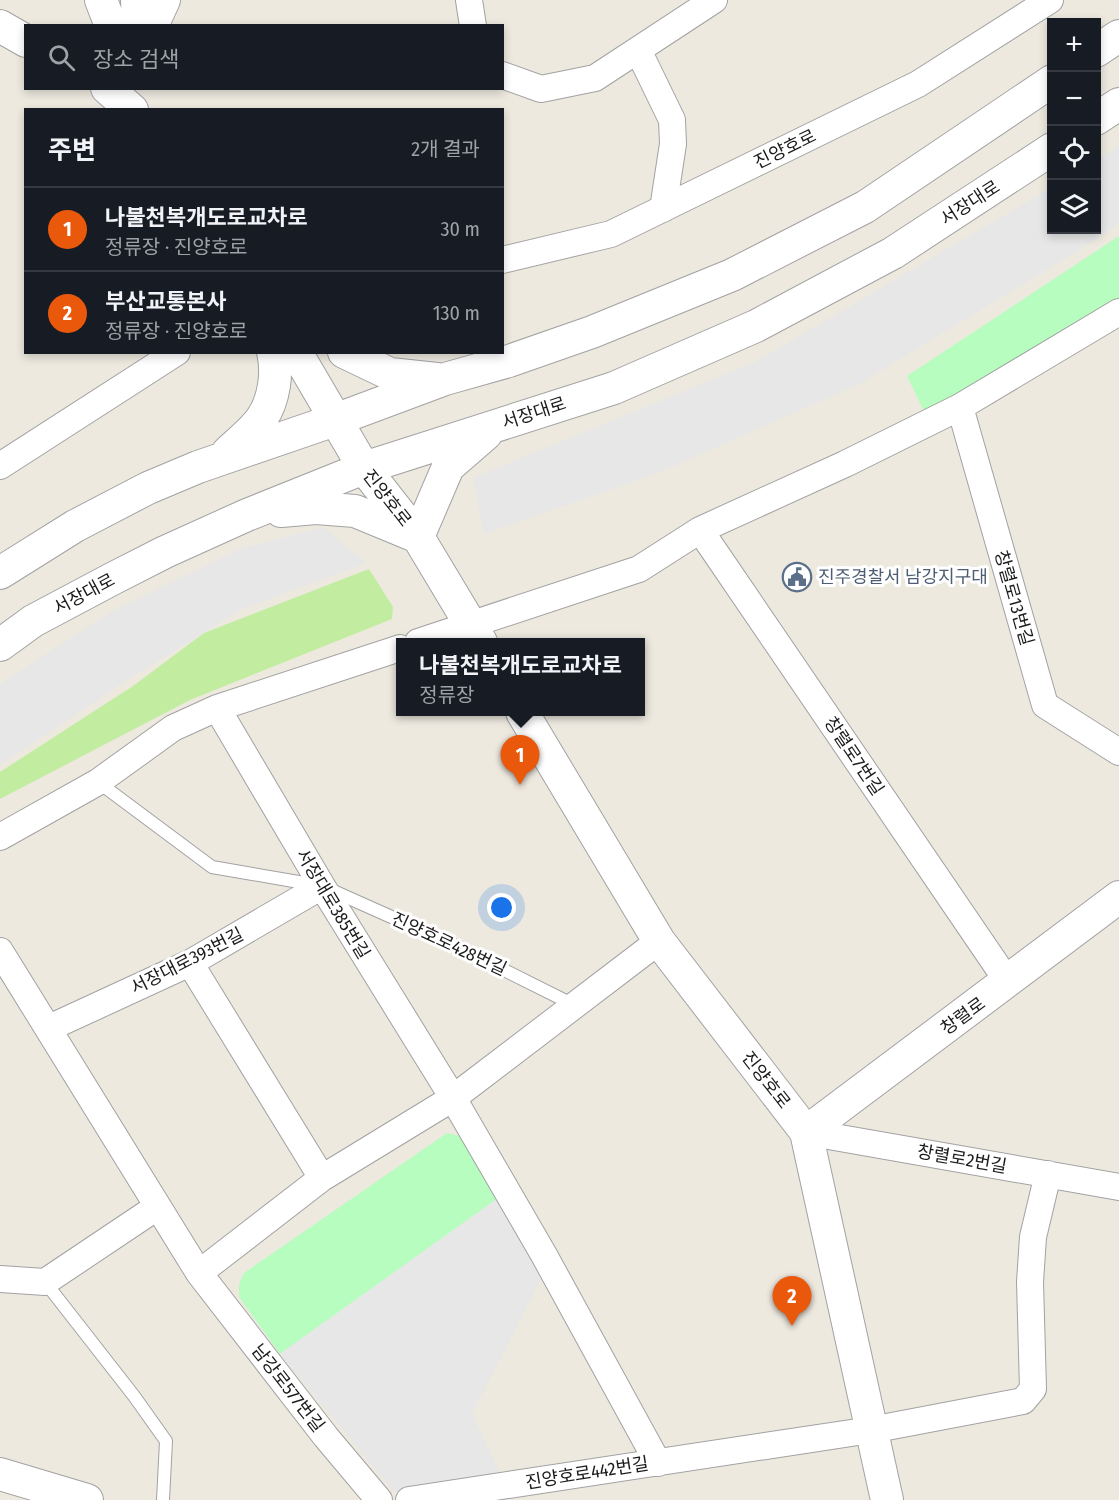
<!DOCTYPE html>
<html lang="ko">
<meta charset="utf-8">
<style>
body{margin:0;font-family:"Fira Sans Condensed","Noto Sans KR",sans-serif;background:#20242c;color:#f1f3f6}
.controls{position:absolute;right:18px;top:18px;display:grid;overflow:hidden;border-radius:0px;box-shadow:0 3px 9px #0003}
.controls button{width:54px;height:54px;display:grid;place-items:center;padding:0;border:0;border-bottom:2px solid #363941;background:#171b24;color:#f1f3f6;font:30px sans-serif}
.you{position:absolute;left:502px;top:908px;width:21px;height:21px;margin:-15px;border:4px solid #fff;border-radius:50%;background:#1a73e8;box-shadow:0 0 0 9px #1a73e833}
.badge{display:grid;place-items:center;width:39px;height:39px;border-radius:50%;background:#ea580c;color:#fff;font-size:20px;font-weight:700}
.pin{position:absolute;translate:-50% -50px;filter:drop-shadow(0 2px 3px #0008)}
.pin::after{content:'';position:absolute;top:32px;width:21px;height:18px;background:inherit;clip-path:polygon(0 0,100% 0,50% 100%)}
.popup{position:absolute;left:396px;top:638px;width:249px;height:78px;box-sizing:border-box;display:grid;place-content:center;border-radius:0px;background:#171b24;filter:drop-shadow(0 2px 4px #0005);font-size:20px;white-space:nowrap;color:#9ea1a6}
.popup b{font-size:22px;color:#f1f3f6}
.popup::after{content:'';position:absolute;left:50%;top:100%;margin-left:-12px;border:12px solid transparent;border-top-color:#171b24}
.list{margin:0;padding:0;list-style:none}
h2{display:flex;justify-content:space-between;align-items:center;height:78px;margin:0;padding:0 24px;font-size:26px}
h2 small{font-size:20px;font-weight:400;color:#9ea1a6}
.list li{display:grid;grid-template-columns:39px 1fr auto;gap:18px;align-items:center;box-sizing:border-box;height:84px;padding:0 24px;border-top:2px solid #363941}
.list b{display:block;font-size:22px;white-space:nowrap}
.list p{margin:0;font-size:20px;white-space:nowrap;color:#9ea1a6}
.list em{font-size:20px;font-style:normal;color:#9ea1a6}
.icon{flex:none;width:33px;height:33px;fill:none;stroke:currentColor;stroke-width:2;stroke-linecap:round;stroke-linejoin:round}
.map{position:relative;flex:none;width:1119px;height:1500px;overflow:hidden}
.search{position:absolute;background:#171b24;box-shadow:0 3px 9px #0003;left:24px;top:24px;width:480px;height:66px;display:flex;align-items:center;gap:15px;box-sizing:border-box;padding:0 21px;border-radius:0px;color:#9ea1a6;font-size:22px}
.panel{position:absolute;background:#171b24;box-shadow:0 3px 9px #0003;left:24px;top:108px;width:480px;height:246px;border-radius:0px}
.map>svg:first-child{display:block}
.grass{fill:#c2eda0}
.park{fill:#b6fdbf}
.parking{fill:#e7e7e7}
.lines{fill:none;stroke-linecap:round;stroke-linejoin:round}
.service-casing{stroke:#a2a2a2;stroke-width:14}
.minor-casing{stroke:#a2a2a2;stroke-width:28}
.tertiary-casing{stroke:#a2a2a2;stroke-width:34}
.service{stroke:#fff;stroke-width:12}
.minor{stroke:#fff;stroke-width:26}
.tertiary{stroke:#fff;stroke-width:32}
.labels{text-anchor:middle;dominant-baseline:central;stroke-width:6;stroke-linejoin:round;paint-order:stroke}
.street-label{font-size:18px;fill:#1b1b1b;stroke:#fff}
.service-label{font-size:18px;fill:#4e5e75;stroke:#fff;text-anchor:start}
</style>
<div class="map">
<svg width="1119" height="1500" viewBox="0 0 1119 1500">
<rect width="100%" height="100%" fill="#ede9df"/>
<path class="grass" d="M 369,569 L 393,607 L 392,619 L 190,700 L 0,799 L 0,772 L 133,686 L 204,633 Z"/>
<path class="park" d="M 1119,236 L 1119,310 L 932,428 L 907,376 Z
M 447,1133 L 468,1138 L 501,1196 L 280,1354 L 239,1297 L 239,1284 L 244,1273 Z"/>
<path class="parking" d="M 1119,146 L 1119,224 L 1081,249 L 859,384 L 658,473 L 484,534 L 473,478 L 755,362 L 1051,188 L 1052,230 L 1096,230 L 1097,160 Z
M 323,527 L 366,563 L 242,609 L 127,680 L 0,765 L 0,684 L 111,612 L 240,549 Z
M 501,1196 L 545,1271 L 472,1414 L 502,1477 L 394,1492 L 280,1354 Z"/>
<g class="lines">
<g class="service-casing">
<path id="service" d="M 98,782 L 212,867 L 322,886 L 452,944 L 574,1005
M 45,1282 L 134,1396 L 166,1441 L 163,1500"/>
</g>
<g class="minor-casing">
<path id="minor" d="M 469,0 L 473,26
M 638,50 L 672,120 L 673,144 L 663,209
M 502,75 L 541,89 L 595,78 L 714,0
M 502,260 L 611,234 L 918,84 L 1050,0
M 960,407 L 1045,705 L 1119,752
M 0,466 L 177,352
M 700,530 L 1008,982
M 418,642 L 639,569 L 700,530 L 845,464 L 960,407 L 1119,312
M 217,708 L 322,886 L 453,1098 L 544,1255 L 658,1463
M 0,837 L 98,782 L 173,728 L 217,708 L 400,648
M 0,951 L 199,1273 L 326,1437 L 379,1500
M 190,963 L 322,1178
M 49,1028 L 190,963 L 322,886
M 806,1132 L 1119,1187
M 199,1273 L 322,1178 L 453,1098 L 659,941
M 0,1279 L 45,1282 L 157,1207
M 409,1500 L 871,1430 L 1023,1401 L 1033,1389 L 1030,1282 L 1033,1237 L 1048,1174"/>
</g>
<g class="tertiary-casing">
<path id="tertiary" d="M 101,0 L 111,26
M 137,0 L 138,26
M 0,26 L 26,41
M 152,26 L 164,0
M 1096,51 L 1119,36
M 107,88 L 132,110
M 1096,119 L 1119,104
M 296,352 L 364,468 L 418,537 L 481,642
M 344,352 L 390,374 L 437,379
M 228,452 C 239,442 254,430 262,418 C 274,400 278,373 273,352
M 281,511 L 316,508 L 355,511 L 418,537 L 448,467 L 486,434
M 0,573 L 75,526 L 148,488 L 198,467 L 335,420 L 445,379 L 509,361 L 592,332 L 732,275 L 865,207 L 1052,81
M 0,645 L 33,621 L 112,579 L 165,552 L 247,515 L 364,468 L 614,388 L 756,326 L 893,253 L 1052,149
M 522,712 L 659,941 L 806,1132 L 887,1500
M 806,1132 L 1119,897
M 0,1474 L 87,1500"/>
</g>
<use href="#service" class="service"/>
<use href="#minor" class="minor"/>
<use href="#tertiary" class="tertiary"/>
</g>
<defs>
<g id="civic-ring" transform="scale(1.5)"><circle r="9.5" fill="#fff" stroke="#5c6f8a" stroke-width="1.5"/><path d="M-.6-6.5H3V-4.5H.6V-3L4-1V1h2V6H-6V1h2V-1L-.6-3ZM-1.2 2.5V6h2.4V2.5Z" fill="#5c6f8a"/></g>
</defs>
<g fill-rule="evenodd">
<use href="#civic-ring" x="797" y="577"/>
</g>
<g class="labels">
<g class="street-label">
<text transform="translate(785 149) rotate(-26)">진양호로</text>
<text transform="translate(970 203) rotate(-33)">서장대로</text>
<text transform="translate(534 413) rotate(-18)">서장대로</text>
<text transform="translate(387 498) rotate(52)">진양호로</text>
<text transform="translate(84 594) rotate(-28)">서장대로</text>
<text transform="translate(1014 598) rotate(74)">창렬로13번길</text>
<text transform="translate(854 756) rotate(56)">창렬로7번길</text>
<text transform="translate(333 904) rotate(59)">서장대로385번길</text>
<text transform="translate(449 944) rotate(25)">진양호로428번길</text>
<text transform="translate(187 961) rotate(-27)">서장대로393번길</text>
<text transform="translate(963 1016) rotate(-36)">창렬로</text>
<text transform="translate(766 1080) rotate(52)">진양호로</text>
<text transform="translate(962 1159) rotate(10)">창렬로2번길</text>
<text transform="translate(288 1388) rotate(52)">남강로577번길</text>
<text transform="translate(587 1473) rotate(-9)">진양호로442번길</text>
</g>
<g class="service-label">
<text x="818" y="577">진주경찰서 남강지구대</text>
</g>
</g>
</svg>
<div class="controls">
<button>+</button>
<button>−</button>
<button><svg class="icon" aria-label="locate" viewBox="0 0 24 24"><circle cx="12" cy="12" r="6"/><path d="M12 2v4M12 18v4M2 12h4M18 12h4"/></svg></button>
<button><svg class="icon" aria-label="layers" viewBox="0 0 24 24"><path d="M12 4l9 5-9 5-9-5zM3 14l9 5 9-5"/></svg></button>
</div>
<div class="you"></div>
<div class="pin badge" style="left:520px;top:785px">1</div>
<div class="popup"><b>나불천복개도로교차로</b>정류장</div>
<div class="pin badge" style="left:792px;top:1326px">2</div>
<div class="search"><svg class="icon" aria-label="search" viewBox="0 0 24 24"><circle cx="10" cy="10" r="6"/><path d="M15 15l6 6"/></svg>장소 검색</div>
<section class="panel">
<h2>주변<small>2개 결과</small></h2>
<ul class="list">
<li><span class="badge">1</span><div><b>나불천복개도로교차로</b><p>정류장 · 진양호로</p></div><em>30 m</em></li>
<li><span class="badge">2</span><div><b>부산교통본사</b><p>정류장 · 진양호로</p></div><em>130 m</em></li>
</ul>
</section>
</div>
